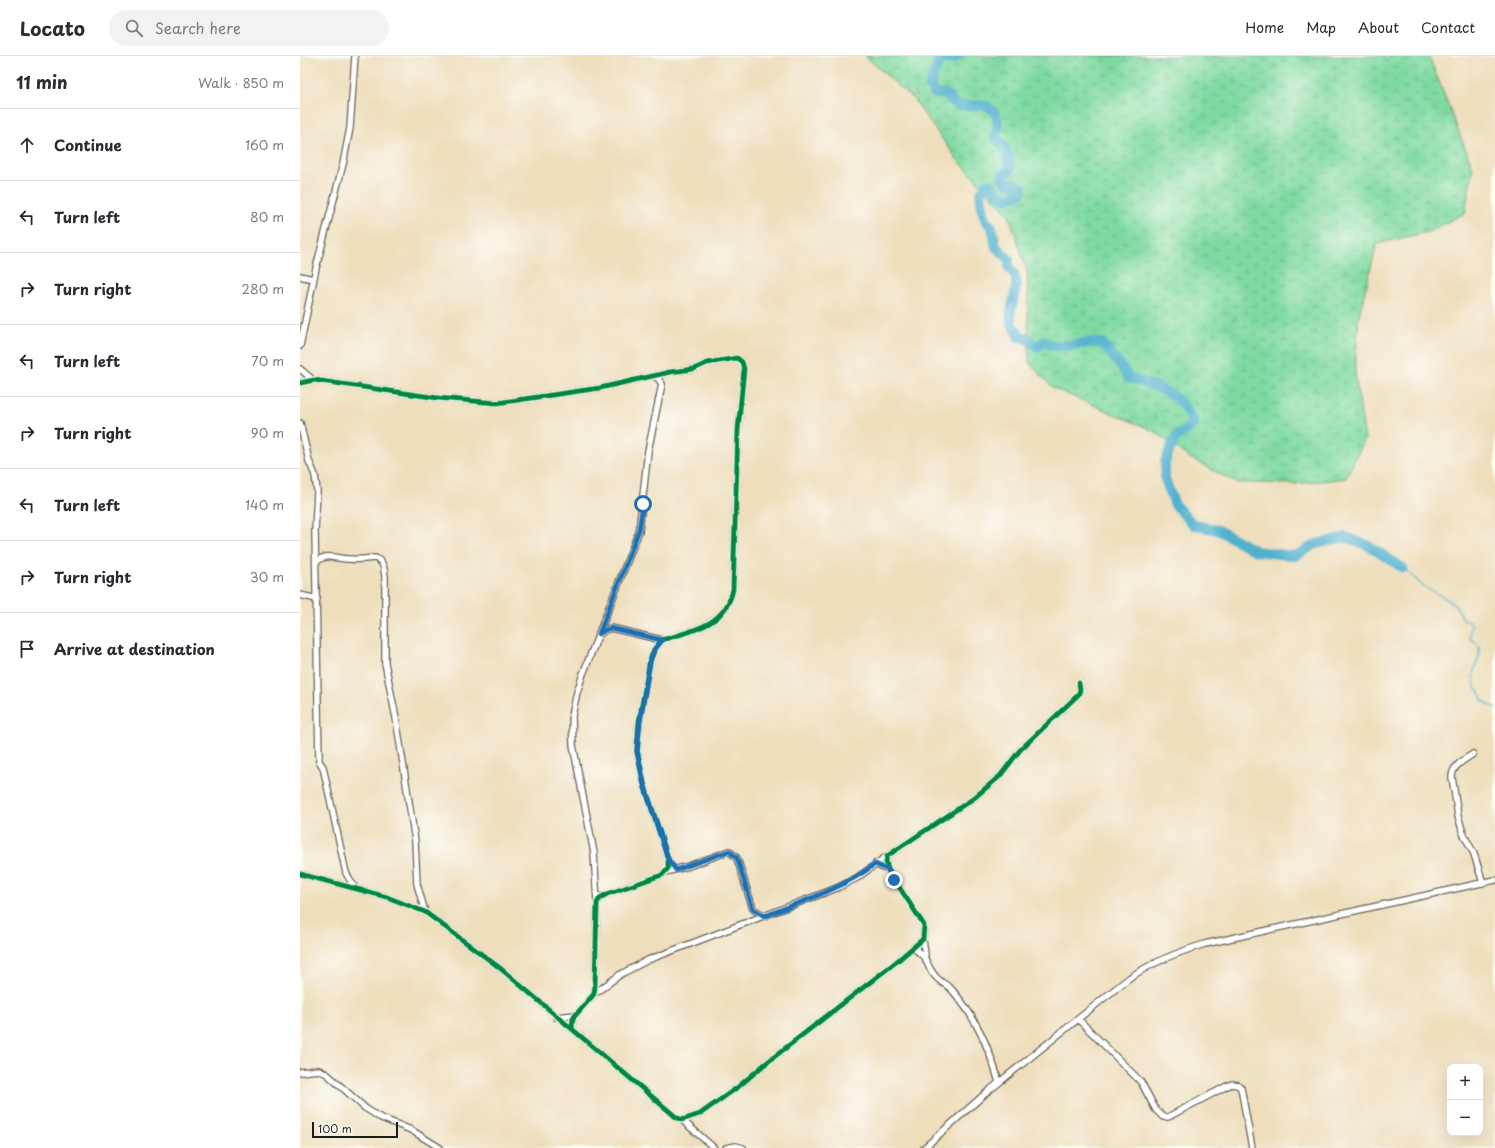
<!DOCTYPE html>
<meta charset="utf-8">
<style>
body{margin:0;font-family:"Playpen Sans",sans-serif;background:#f2f2f3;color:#2b2b33}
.controls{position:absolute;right:12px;bottom:12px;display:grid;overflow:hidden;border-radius:8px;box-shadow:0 4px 16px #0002}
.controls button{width:36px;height:36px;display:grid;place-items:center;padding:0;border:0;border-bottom:1px solid #e1e1e2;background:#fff;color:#2b2b33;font:20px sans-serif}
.scale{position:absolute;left:12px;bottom:10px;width:86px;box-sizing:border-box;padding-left:4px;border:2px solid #1c1c1c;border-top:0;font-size:11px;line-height:14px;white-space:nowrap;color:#1c1c1c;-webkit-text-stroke:3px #fdfcf7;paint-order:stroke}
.stop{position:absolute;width:12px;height:12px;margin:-9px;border:3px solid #1f6fb2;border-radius:50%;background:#fff}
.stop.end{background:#1f6fb2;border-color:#fff;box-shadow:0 1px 4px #0008}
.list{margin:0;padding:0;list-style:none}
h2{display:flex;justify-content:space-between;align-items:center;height:52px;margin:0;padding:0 16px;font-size:17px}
h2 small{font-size:13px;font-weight:400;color:#7c7c81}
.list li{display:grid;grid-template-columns:26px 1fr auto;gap:12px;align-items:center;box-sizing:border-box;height:72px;padding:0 16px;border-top:1px solid #e1e1e2}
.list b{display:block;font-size:15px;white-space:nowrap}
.list em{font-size:13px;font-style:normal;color:#7c7c81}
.icon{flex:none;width:22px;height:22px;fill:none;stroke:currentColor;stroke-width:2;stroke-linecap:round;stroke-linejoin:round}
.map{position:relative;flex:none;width:1195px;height:1092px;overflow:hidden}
header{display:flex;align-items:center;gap:24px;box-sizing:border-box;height:56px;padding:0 20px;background:#fff;border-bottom:1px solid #e1e1e2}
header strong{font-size:19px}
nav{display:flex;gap:22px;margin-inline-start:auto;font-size:14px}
.search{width:280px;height:36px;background:#f2f2f3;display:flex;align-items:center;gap:10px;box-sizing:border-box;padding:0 14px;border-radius:22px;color:#7c7c81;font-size:15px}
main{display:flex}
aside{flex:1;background:#fff}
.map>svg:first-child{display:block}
.wetland{fill:url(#wetland-marsh);stroke:#4e7b5e}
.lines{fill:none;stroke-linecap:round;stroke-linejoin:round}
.stream{stroke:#4fb1ce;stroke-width:1.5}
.river{stroke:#4fb1ce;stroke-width:10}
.minor-casing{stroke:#666054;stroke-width:8}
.minor{stroke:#fff;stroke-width:5.5}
.cycleway-casing{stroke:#fdfcf7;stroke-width:8}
.cycleway{stroke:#00873e;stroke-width:5}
.route{stroke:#1f6fb2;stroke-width:5}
</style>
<header>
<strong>Locato</strong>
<div class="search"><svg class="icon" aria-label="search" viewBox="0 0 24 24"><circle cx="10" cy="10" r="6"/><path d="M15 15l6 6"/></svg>Search here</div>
<nav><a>Home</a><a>Map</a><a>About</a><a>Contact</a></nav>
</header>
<main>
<aside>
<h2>11 min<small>Walk · 850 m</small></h2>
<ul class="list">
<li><svg class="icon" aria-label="ahead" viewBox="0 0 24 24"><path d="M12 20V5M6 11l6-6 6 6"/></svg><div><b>Continue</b></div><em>160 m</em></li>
<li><svg class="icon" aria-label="left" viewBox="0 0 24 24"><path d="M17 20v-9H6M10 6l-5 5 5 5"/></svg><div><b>Turn left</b></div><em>80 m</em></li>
<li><svg class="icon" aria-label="right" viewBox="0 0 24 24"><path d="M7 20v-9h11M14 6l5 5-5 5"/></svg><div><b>Turn right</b></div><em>280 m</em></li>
<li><svg class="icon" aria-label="left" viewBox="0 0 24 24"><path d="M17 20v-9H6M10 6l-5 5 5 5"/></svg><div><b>Turn left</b></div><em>70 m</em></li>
<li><svg class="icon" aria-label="right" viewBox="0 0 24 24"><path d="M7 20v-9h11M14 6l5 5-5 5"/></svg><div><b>Turn right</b></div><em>90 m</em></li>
<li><svg class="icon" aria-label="left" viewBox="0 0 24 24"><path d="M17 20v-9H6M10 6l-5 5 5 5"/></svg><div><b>Turn left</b></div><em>140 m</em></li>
<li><svg class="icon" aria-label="right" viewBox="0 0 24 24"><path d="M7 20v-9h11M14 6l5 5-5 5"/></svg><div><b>Turn right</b></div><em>30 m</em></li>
<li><svg class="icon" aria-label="arrive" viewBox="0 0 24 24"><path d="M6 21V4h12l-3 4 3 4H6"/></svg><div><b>Arrive at destination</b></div></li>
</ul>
</aside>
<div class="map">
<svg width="1195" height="1092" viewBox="0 0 1195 1092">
<defs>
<pattern id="wetland-marsh" width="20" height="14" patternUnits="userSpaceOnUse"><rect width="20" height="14" fill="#7fdaa1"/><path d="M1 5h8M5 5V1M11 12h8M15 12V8" fill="none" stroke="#6dba8a"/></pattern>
</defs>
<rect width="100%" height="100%" fill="#fdfcf7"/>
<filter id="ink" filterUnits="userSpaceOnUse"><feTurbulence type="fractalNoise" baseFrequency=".025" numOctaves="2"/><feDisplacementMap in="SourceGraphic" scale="8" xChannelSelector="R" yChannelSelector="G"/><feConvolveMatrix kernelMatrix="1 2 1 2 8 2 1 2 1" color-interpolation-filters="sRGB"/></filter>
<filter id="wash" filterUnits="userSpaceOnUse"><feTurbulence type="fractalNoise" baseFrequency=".012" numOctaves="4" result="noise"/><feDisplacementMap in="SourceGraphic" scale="16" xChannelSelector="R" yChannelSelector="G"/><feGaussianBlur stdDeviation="0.9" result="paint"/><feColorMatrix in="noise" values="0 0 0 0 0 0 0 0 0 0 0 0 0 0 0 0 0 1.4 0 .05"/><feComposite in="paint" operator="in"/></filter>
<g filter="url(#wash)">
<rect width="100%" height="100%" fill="#eedebc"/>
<path class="wetland" d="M 565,0 L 1129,0 L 1173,112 L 1165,157 L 1128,176 L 1077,188 L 1059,259 L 1055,317 L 1065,383 L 1046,422 L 995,428 L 937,427 L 888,401 L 854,375 L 753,332 L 729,307 L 727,216 L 709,159 L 656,102 L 614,44 Z"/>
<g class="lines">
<path class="stream" d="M 1103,512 C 1110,517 1116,524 1122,529 C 1138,540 1156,543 1163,563 L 1171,567 L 1170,582 L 1179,590 L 1179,600 L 1173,618 L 1175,632 L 1180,636 L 1182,644 L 1195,652"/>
<path class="river" d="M 658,0 L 653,3 L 639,4 L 630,29 L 634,37 C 639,38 646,38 649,41 C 651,43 653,47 656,48 C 663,52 673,49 681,49 C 697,49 701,69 695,80 C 697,85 700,86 703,90 C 707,96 710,107 711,113 L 703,118 L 703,123 L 706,126 L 721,131 L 722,135 L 719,138 L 705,143 L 696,136 L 692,129 L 686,128 L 680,139 L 683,157 L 686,165 L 692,171 L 696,191 L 709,203 L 709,211 C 711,215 715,218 716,222 C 719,241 701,262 718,276 L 718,281 L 726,282 L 738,291 L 744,285 C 758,294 771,289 786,287 C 791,286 797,287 802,287 L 817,305 L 829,322 C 859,330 882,338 894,368 L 875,382 L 865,406 L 865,423 L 875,449 L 894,469 L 918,474 L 956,495 L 995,500 L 1016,488 L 1046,481 L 1069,490 L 1103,512"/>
</g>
</g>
<g filter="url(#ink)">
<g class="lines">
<g class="minor-casing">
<path id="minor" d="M 0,220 L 13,223
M 0,290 L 16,212 L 43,108 L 50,72 L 55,0
M 0,313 L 13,324
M 0,327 L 14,324 L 138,342 L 197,347 L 300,332 L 370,316 L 394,313 L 407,307 L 437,302 L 442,306 L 444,313 L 438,374 L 433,533 C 426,569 393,575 362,584 L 354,594 L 350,605 L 339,666 L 337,695 L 344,728 L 368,803 L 368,812 L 362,819 L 307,838 L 300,842 L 297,847 L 295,929 L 294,938 L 273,962 L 272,972
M 0,367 L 9,405 L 15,419 L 17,435 L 15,475 L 19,705 L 23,711 L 46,817 L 55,832
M 16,506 C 27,496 36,503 49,503 C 58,504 67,503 75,502 C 84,505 84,513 85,521 L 85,607 L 96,662 L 115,785 L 117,828 L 125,856
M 0,539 L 17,543
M 300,578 L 305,574 L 311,572 L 362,584
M 1173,698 C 1164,704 1152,710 1152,721 L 1158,760 L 1163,777 L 1174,798 L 1183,827
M 575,808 L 588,814
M 365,816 L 389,810 L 429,795 L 437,802 L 453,853 L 465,860
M 0,818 L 87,841 L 125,856 L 200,912 L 376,1061 L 382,1064 L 400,1058 L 438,1031 L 465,1008 L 596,906 L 623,883 L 624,869 L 588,814 L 586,805 L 587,800 L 674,742 L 700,720 L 720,694 L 778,639 L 780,634 L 779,627
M 297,846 L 294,797 L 273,689 L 272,660 L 277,636 L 283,618 L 339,475 L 348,395 L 362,328 L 357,321 L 351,320
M 623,883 L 625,899
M 613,892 C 631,903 625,911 637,922 C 641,927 648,929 652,934 C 676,961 689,992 699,1026
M 294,938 L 321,918 L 348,904 L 537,832 L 557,822 L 587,800
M 256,961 L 275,959
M 778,963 L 841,1026 L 856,1054 L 863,1061 L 868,1061 L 927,1030 L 932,1028 L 938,1029 L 941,1032 L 952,1092
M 0,1016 L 19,1014 L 27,1018 L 65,1052 L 79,1061 L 111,1074 L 140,1092
M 382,1064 L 414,1092
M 426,1092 L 436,1090 L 443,1092
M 624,1092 L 686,1037 L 829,922 C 853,906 878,896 905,888 L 1195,824"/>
</g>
<use href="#minor" class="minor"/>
<g class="cycleway-casing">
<path id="cycleway" d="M 0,327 L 14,324 L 138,342 L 197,347 L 300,332 L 370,316 L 394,313 L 407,307 L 437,302 L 442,306 L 444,313 L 438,374 L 433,533 C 426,569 393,575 362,584 L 354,594 L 350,605 L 339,666 L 337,695 L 344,728 L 368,803 L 368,812 L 362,819 L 307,838 L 300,842 L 297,847 L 295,929 L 294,938 L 273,962 L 272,972
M 0,818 L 87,841 L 125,856 L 200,912 L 376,1061 L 382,1064 L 400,1058 L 438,1031 L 465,1008 L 596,906 L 623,883 L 624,869 L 588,814 L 586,805 L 587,800 L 674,742 L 700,720 L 720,694 L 778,639 L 780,634 L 779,627"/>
</g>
<use href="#cycleway" class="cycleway"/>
</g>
</g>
<g class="lines" filter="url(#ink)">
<path class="route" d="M 343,448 L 339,474 L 299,578 L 305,574 L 311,572 L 362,584 L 354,594 L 350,605 L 340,666 L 337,695 L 344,728 L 368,803 L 376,814 L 429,795 L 437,802 L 453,853 L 465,860 C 503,845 542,833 575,808 L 588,814 L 594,824"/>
</g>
</svg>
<div class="controls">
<button>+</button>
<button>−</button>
</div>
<div class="scale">100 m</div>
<div class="stop" style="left:343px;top:448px"></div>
<div class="stop end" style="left:594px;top:824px"></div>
</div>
</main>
